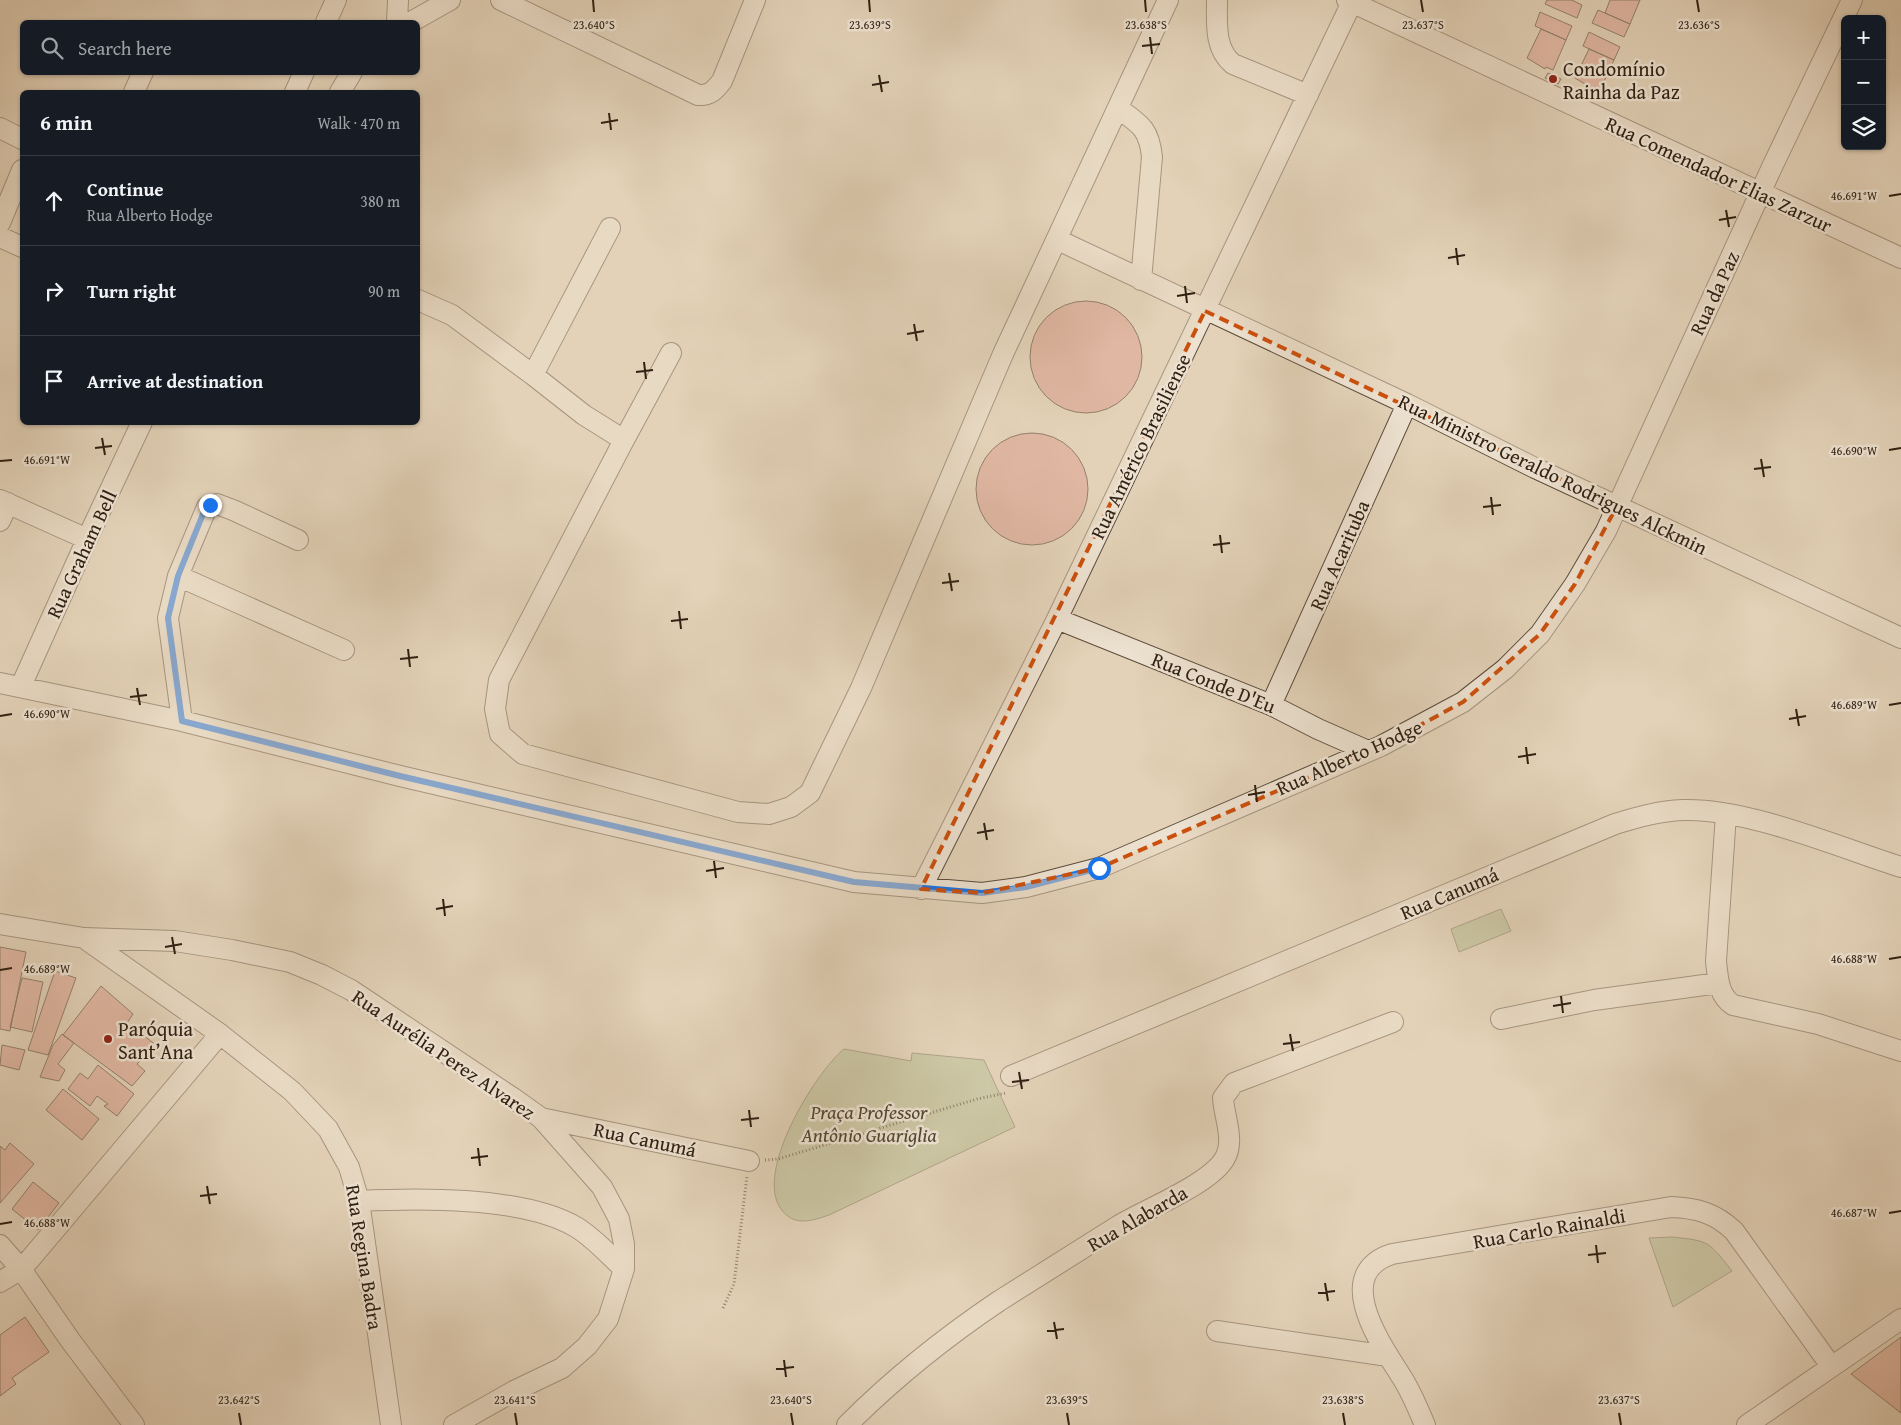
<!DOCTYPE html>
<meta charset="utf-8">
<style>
body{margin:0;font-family:"Gentium Book Plus",serif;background:#242831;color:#f1f3f6}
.controls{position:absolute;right:15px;top:15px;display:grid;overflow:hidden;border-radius:8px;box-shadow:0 1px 4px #0004}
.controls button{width:45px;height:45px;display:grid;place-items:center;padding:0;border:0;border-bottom:1px solid #363941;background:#171b24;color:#f1f3f6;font:25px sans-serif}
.stop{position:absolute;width:15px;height:15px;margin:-11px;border:4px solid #1a73e8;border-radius:50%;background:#fff}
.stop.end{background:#1a73e8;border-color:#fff;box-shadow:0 1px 5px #0008}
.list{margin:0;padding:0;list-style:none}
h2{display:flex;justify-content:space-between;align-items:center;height:65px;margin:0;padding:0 20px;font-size:21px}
h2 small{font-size:16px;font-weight:400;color:#9ea1a6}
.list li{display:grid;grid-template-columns:32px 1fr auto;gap:15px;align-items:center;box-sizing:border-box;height:90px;padding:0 20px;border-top:1px solid #363941}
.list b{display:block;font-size:19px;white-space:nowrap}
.list p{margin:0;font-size:16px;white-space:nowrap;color:#9ea1a6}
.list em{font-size:16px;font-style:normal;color:#9ea1a6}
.icon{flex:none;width:28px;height:28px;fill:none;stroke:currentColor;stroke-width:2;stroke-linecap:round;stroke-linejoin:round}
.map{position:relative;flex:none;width:1901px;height:1425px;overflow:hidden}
.search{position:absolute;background:#171b24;box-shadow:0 1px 4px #0004;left:20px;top:20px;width:400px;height:55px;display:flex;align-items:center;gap:12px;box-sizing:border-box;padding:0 18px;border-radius:8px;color:#9ea1a6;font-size:19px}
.panel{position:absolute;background:#171b24;box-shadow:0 1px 4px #0004;left:20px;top:90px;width:400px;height:335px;border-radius:8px}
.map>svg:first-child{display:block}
.green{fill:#b1bd91;stroke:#706e52}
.building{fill:#dc9787;stroke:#302012}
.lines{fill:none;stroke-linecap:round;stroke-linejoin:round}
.minor-casing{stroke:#5d4c3c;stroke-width:22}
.path{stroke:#302012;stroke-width:3;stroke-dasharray:1 2.5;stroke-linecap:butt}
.minor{stroke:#ede2d1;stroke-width:20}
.route{stroke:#1a73e8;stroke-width:6}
.marked{fill:none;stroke:#cc500d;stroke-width:4;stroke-dasharray:10 6;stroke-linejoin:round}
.ticks{fill:none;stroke:#302012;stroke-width:2}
.poi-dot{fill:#8f2418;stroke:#ede2d1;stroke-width:2}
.labels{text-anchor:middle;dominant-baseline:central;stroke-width:5;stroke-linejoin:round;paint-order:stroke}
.poi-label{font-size:20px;fill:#302012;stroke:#ede2d1;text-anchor:start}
.street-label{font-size:20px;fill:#302012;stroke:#ede2d1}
.park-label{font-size:20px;font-style:italic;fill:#504732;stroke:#ede2d1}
.ticks-label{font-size:12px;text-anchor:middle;fill:#302012;stroke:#ede2d1;stroke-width:5;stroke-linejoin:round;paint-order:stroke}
</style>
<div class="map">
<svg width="1901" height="1425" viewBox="0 0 1901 1425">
<rect width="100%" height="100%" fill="#e3d2b8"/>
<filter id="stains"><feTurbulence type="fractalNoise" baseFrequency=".004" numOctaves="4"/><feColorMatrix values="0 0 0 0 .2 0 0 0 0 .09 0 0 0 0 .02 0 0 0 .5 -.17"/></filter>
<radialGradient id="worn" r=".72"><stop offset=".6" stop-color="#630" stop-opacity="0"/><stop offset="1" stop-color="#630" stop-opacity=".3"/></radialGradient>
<path class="green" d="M 1501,909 L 1511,931 L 1459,952 L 1451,929 Z
M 844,1049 L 911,1061 L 912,1053 L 984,1060 L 1015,1127 L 829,1215 C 811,1221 794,1227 781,1209 C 754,1173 814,1074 844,1049 Z
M 1672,1237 C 1710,1241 1708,1241 1732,1271 L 1673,1307 L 1649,1238 Z"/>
<path class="building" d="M 1547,0 L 1572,0 L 1582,5 L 1577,18 L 1545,4 Z
M 1610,0 L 1640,0 L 1630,24 L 1605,13 Z
M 1598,10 L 1630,24 L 1624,37 L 1592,23 Z
M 1540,12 L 1572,26 L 1566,40 L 1535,26 Z
M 1541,29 L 1566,40 L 1553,70 L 1546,67 L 1545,69 L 1527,58 Z
M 1589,32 L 1620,47 L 1614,60 L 1583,46 Z
M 1589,49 L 1614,60 L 1600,90 L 1594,87 L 1593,89 L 1575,78 Z
M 1548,73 L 1561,79 L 1558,84 L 1545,78 Z
M1030 357a56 56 0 1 1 112 0a56 56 0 1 1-112 0Z
M976 489a56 56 0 1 1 112 0a56 56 0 1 1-112 0Z
M 0,947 L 26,952 L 10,1031 L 0,1029 Z
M 55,971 L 76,978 L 48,1055 L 28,1050 Z
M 22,978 L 43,982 L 32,1032 L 10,1027 Z
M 101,986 L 133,1014 L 127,1023 L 156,1045 L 137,1064 L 145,1071 L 132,1086 L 63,1035 Z
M 62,1034 L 74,1043 L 58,1064 L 65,1070 L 59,1081 L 40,1077 L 53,1045 Z
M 2,1045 L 25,1050 L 19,1070 L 0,1065 Z
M 98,1065 L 134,1094 L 117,1116 L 104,1106 L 108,1104 L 97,1096 L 90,1106 L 68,1089 L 80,1073 L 88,1079 Z
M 63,1089 L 99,1119 L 82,1140 L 46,1110 Z
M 10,1143 L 34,1164 L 0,1203 L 0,1146 L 5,1150 Z
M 33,1182 L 59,1203 L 38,1230 L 12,1209 Z
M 25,1317 L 49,1352 L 12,1378 L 16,1384 L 0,1396 L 0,1335 Z
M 1901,1337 L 1901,1413 L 1851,1374 Z"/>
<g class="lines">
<g class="minor-casing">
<path id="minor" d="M 501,0 L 698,95 C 710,96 715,90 722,81 L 755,0
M 1217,0 C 1217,22 1214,49 1233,64 L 1308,95
M 1347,0 L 1901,258
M 326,22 L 336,0
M 397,22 L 398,0
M 411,22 L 450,0
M 134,92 L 143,72
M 295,92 L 304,72
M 340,92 L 352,72
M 1119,109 C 1141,125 1149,129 1152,157 L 1141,280
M 0,128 L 22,139
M 0,223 L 22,170
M 610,228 L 533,375 L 584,415 L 624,440 L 671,353
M 0,237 L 22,247
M 1058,240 L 1407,404 L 1535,468 L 1901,638
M 418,300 L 452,315 L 533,375
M 624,440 L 499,680 L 495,709 L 500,734 L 523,754 L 738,812 L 769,814 L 791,807 L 810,793 L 861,688 L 1003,354 L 1168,0
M 0,500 L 87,539
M 0,521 L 8,503
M 178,576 L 344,650
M 1057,619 L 1271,705 L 1318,729 L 1368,751
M 0,683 L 182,721 L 400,776 L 854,882 L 982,893 L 1026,887 L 1099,868 L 1381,746 L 1463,702 L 1505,669 L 1540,634 L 1575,584 L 1606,531 L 1772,167 L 1852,0
M 21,686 L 87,539 L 142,422
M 1271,705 L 1407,404
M 182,721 L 168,618 L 178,576 L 207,507 L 217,504 L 233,510 L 298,540
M 1726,814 L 1716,961 C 1718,978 1718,995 1733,1005 L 1818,1024 L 1901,1051
M 921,889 L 1057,619 L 1353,0
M 0,924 L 84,938 L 220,1034 L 292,1091 L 328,1129 L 349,1167 L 359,1201 L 391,1425
M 84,938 L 175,941 L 232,950 L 290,962 L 322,975 L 351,990 L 513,1098 L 541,1118 L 602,1187 L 619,1219 L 624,1244 L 624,1269 L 608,1319 L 587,1346 L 562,1368 L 514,1391 L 454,1425
M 1501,1019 L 1594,1000 L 1719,983
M 1011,1076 L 1615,824 C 1638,817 1659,811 1683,810 C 1748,808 1838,847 1901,867
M 541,1118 L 749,1161
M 359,1201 C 419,1198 523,1196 576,1227 C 593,1237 609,1255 624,1269
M 0,1245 L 21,1269 L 70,1340 L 134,1425
M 0,1282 L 21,1269 L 31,1258 L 220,1034
M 1217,1331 L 1388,1356
M 847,1425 C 894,1378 944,1338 999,1301 C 1038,1276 1078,1251 1118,1226 C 1144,1210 1211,1184 1225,1158 C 1235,1140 1224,1117 1223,1098 L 1234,1083 L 1393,1022
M 1425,1425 C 1418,1409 1411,1391 1401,1376 C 1381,1344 1331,1274 1392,1254 L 1671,1207 C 1697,1208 1715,1213 1734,1231 L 1831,1366
M 1747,1425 L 1901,1319"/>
</g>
<path class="path" d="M 765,1160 L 778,1159 L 977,1099 L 1006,1093
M 723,1308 L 734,1284 L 747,1176"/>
<use href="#minor" class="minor"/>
</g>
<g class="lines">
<path class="route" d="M 210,505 L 203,514 L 178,576 L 168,618 L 182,721 L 400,776 L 854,882 L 982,893 L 1026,887 L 1099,868"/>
</g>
<path d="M0 0H1901V1425H0ZM 1205,311 L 1617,506 L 1575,584 L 1540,634 L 1463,702 L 1381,746 L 1099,868 L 982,893 L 921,889 Z" fill="#e3d2b8" fill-opacity=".55" fill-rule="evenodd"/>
<path class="marked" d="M 1205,311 L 1617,506 L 1575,584 L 1540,634 L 1463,702 L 1381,746 L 1099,868 L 982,893 L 921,889 Z"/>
<path class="ticks" d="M 593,0 L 594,12M 869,0 L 870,12M 1145,0 L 1146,12M 1421,0 L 1423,12M 1697,0 L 1699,12M 1150,37 L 1152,54M 1142,46 L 1160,44M 879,75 L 882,92M 872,85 L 889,82M 609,113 L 611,130M 601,123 L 618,120M 1889,196 L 1901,194M 1726,210 L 1729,227M 1719,220 L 1736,217M 1456,248 L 1458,265M 1448,258 L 1465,255M 1185,286 L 1187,303M 1177,296 L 1195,293M 914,324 L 917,341M 907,334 L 924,331M 644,362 L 646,379M 636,372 L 653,370M 102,438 L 105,455M 95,448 L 112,446M 1889,450 L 1901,448M 1761,459 L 1764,477M 0,461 L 12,460M 1754,469 L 1771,467M 1491,497 L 1493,515M 1483,507 L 1501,505M 1220,535 L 1222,553M 1213,545 L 1230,543M 949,573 L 952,591M 942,583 L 959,581M 679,611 L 681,629M 671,621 L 688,619M 408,649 L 410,667M 400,659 L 418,657M 137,688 L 140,705M 130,697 L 147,695M 1889,705 L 1901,703M 1796,709 L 1799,726M 0,716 L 12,714M 1789,719 L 1806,716M 1526,747 L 1528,764M 1518,757 L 1536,754M 1255,785 L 1257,802M 1248,795 L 1265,792M 984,823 L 987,840M 977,833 L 994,830M 714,861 L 716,878M 706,871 L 724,868M 443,899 L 445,916M 436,909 L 453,906M 172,937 L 175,954M 165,947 L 182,944M 1889,959 L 1901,957M 0,970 L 12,968M 1561,996 L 1563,1013M 1553,1006 L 1571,1003M 1290,1034 L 1293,1051M 1283,1044 L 1300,1042M 1019,1072 L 1022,1089M 1012,1082 L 1029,1080M 749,1110 L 751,1127M 741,1120 L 759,1118M 478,1148 L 480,1166M 471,1158 L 488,1156M 207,1186 L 210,1204M 200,1196 L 217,1194M 1889,1213 L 1901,1211M 0,1224 L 12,1222M 1596,1245 L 1598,1263M 1588,1255 L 1606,1253M 1325,1283 L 1328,1301M 1318,1293 L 1335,1291M 1054,1322 L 1057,1339M 1047,1331 L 1064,1329M 784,1360 L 786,1377M 776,1369 L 794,1367M 239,1413 L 241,1425M 515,1413 L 517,1425M 791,1413 L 793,1425M 1067,1413 L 1069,1425M 1343,1413 L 1345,1425M 1619,1413 L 1621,1425"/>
<g class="poi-dot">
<circle cx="1553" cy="79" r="5"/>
<circle cx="108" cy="1039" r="5"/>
</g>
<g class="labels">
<g class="poi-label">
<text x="1563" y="68">Condomínio<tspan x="1563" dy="23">Rainha da Paz</tspan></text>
<text x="118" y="1028">Paróquia<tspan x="118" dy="23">Sant’Ana</tspan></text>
</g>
<g class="street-label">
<text transform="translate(1719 174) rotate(25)">Rua Comendador Elias Zarzur</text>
<text transform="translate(1714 293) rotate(-65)">Rua da Paz</text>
<text transform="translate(1140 446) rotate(-64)">Rua Américo Brasiliense</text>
<text transform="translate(1553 474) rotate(26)">Rua Ministro Geraldo Rodrigues Alckmin</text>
<text transform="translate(81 554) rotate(-65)">Rua Graham Bell</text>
<text transform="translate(1339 555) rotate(-66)">Rua Acarituba</text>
<text transform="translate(1214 682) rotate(22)">Rua Conde D'Eu</text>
<text transform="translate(1349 757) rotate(-24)">Rua Alberto Hodge</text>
<text transform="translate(1449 893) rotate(-23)">Rua Canumá</text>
<text transform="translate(444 1054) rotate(34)">Rua Aurélia Perez Alvarez</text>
<text transform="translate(645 1139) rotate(12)">Rua Canumá</text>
<text transform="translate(1137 1218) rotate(-30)">Rua Alabarda</text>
<text transform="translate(1549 1228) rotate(-10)">Rua Carlo Rainaldi</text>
<text transform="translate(365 1257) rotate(81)">Rua Regina Badra</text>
</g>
<g class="park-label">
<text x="869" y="1111">Praça Professor<tspan x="869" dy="23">Antônio Guariglia</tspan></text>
</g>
</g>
<g class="ticks-label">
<text x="594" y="29">23.640°S</text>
<text x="870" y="29">23.639°S</text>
<text x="1146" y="29">23.638°S</text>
<text x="1423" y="29">23.637°S</text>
<text x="1699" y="29">23.636°S</text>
<text x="1854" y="200">46.691°W</text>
<text x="1854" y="455">46.690°W</text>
<text x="47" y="464">46.691°W</text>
<text x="1854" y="709">46.689°W</text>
<text x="47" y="718">46.690°W</text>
<text x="1854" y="963">46.688°W</text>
<text x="47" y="973">46.689°W</text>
<text x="1854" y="1217">46.687°W</text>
<text x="47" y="1227">46.688°W</text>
<text x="239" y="1404">23.642°S</text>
<text x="515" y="1404">23.641°S</text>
<text x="791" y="1404">23.640°S</text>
<text x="1067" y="1404">23.639°S</text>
<text x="1343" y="1404">23.638°S</text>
<text x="1619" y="1404">23.637°S</text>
</g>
<rect width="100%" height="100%" filter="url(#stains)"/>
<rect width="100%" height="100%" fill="url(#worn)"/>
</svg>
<div class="controls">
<button>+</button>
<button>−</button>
<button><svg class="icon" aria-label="layers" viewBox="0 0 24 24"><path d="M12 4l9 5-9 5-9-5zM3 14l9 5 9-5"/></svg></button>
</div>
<div class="stop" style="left:1099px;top:868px"></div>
<div class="stop end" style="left:210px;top:505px"></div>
<div class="search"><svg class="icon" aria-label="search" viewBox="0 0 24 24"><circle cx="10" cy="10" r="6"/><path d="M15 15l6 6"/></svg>Search here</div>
<section class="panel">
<h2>6 min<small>Walk · 470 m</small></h2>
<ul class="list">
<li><svg class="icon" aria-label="ahead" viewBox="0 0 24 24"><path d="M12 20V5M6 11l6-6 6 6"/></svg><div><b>Continue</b><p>Rua Alberto Hodge</p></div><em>380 m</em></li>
<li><svg class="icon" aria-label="right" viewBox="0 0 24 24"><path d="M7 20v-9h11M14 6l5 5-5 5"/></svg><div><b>Turn right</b></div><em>90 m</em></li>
<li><svg class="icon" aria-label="arrive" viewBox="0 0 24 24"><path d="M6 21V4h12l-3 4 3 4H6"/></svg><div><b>Arrive at destination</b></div></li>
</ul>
</section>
</div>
